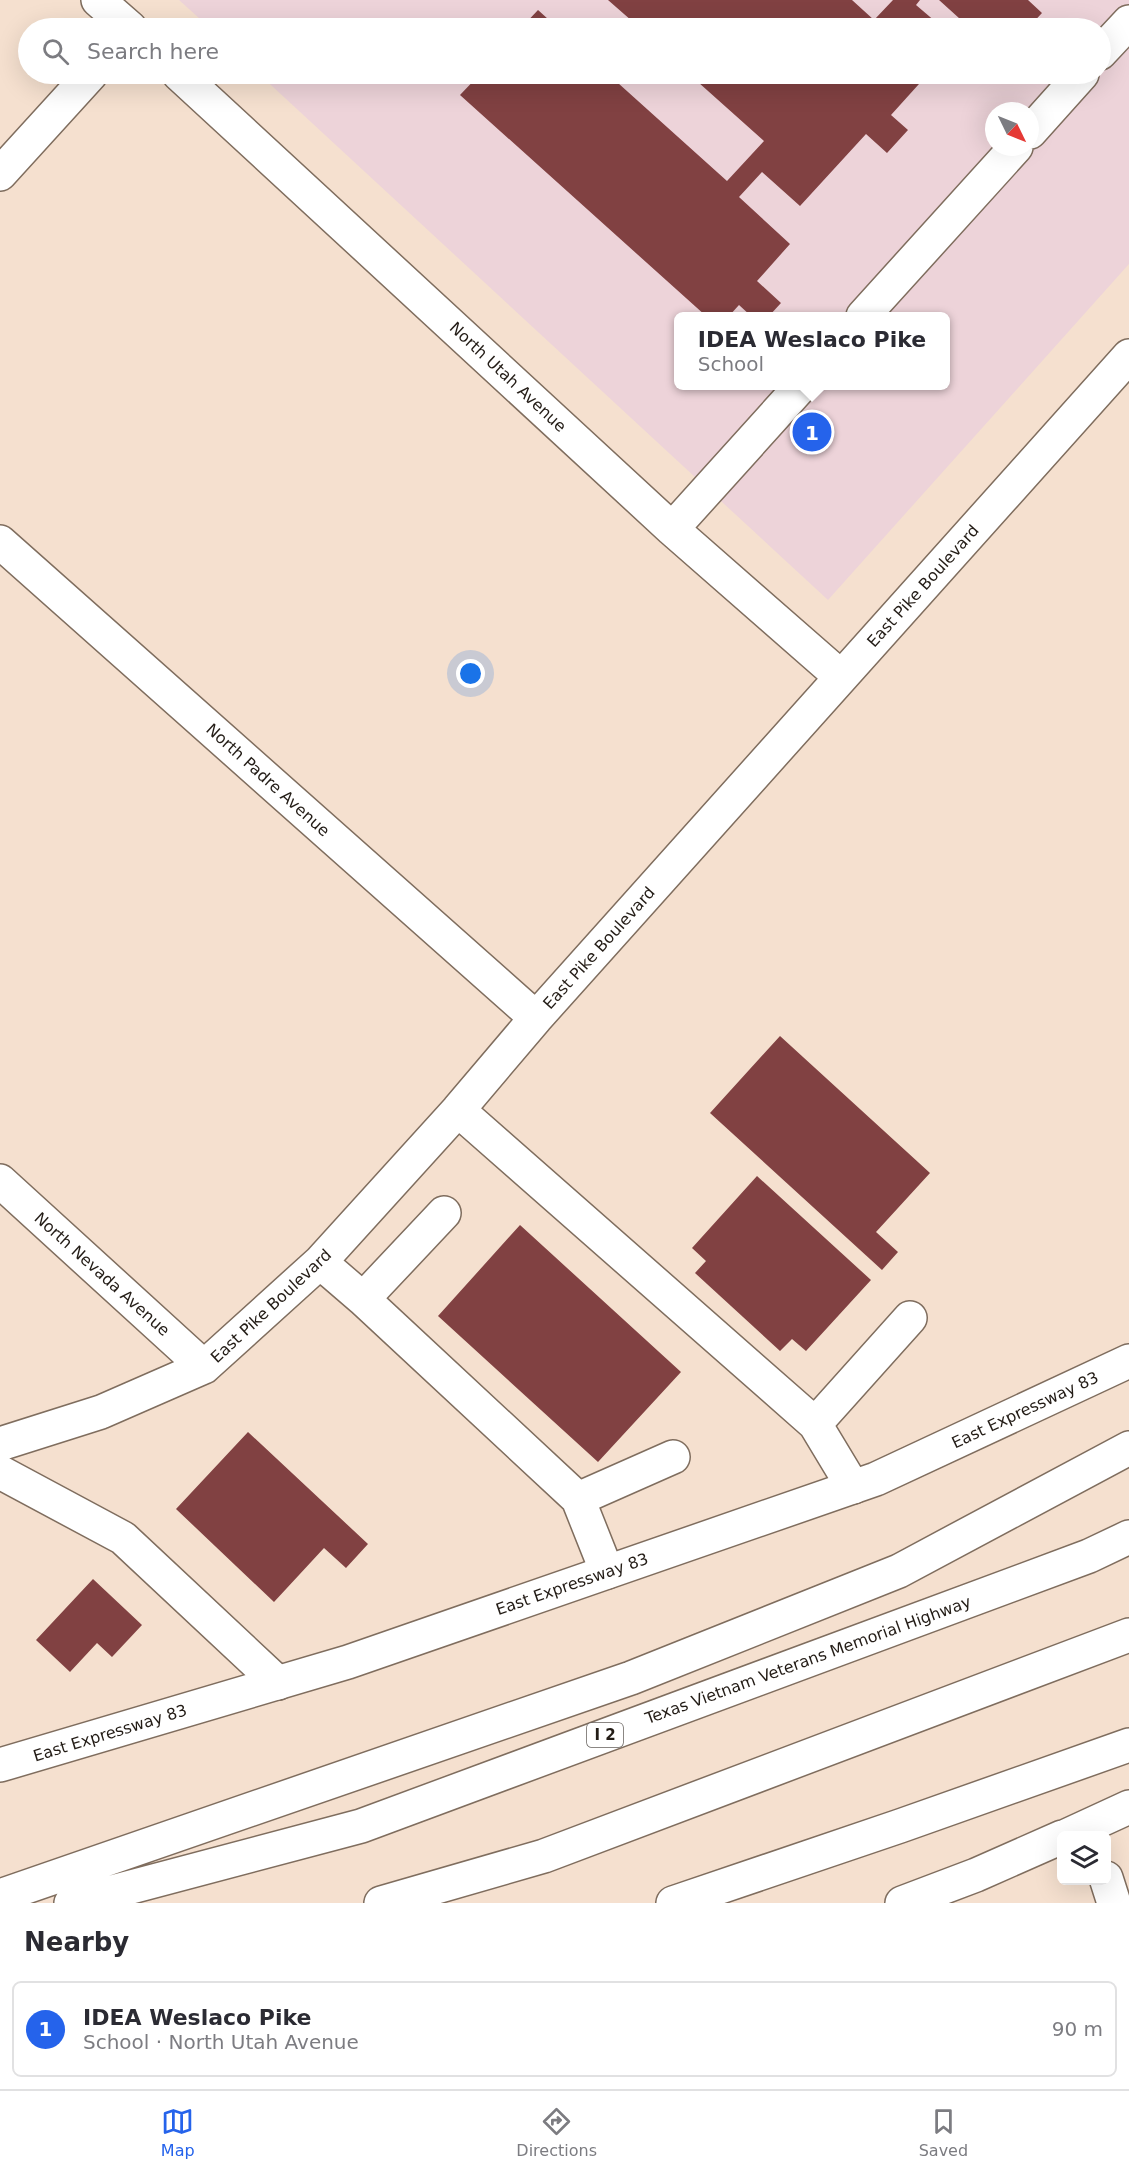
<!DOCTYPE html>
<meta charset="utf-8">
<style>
body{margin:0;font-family:"DejaVu Sans",sans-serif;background:#f7f7f7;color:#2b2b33}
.controls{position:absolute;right:18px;bottom:18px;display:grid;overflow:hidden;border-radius:9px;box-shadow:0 6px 24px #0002}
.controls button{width:54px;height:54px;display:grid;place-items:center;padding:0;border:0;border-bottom:2px solid #e1e1e2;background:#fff;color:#2b2b33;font:30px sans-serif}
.compass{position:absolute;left:985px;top:102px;width:54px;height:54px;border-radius:50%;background:#fff;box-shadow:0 6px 24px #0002;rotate:133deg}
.you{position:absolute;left:471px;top:674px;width:21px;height:21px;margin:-15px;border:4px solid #fff;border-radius:50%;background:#1a73e8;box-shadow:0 0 0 9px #1a73e833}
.badge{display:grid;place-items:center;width:39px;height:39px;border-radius:50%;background:#2563eb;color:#fff;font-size:20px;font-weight:700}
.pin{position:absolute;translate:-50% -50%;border:3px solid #fff;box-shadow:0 2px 6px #0006}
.popup{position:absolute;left:674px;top:312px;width:276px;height:78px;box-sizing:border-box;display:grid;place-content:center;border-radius:9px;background:#fff;filter:drop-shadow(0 2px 4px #0005);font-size:20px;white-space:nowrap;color:#7c7c81}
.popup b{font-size:22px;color:#2b2b33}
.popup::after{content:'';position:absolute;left:50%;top:100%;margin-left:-12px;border:12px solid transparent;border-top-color:#fff}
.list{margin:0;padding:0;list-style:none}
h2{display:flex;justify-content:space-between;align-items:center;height:78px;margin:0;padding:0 24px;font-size:26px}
h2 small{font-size:20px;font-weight:400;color:#7c7c81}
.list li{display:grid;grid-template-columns:39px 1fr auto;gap:18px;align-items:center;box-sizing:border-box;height:96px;margin:0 12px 12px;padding:0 12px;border:2px solid #e1e1e2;border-radius:9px}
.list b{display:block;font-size:22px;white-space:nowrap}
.list p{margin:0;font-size:20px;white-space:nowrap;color:#7c7c81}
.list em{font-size:20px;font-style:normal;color:#7c7c81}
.icon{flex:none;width:33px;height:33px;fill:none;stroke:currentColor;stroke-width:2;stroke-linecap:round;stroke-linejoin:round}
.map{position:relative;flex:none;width:1129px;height:1903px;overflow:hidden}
.search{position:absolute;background:#fff;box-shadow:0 6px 24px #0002;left:18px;right:18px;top:18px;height:66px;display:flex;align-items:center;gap:15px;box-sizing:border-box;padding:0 21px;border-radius:33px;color:#7c7c81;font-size:22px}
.sheet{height:186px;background:#fff}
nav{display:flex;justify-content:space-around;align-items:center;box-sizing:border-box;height:84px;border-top:2px solid #e1e1e2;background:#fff;font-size:16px;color:#7c7c81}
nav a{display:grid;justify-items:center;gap:3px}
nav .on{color:#2563eb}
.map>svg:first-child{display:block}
.education{fill:#edd3d9;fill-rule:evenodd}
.building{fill:#814142}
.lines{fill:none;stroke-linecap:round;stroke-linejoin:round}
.minor-casing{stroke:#7f6d5e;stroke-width:36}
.major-casing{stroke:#7f6d5e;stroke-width:36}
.highway-casing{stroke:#7f6d5e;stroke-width:36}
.minor{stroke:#fff;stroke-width:33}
.major{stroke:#fff;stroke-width:33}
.highway{stroke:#fff;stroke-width:33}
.labels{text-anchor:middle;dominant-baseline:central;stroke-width:6;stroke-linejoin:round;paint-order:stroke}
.shield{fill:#fff;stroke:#65605c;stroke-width:1.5}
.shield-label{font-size:15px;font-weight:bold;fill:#231c16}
.street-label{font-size:16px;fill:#231c16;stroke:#fff}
</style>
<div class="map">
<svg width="1129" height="1903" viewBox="0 0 1129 1903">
<rect width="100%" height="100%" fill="#f5e0cf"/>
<path class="education" d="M 179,0 L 1129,0 L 1129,264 L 828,600 L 259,74 L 1100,74 L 1100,28 L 210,28 ZM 994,111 L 1030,111 L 1030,147 L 994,147 ZM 678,316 L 946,316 L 946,386 L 678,386 Z"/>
<path class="building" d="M 608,0 L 852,0 L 874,20 L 893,0 L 920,0 L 916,5 L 943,28 L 640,28 Z
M 939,0 L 1028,0 L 1042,13 L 1028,28 L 1010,28 L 1000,19 L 991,28 L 970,28 Z
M 538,10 L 558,28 L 521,28 Z
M 480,74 L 608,74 L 727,181 L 764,141 L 689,74 L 928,74 L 891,115 L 908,130 L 887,153 L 866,134 L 800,206 L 762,172 L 739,197 L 790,244 L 757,281 L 781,303 L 769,316 L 751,316 L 739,305 L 729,316 L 706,316 L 460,95 Z
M 780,1036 L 930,1173 L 876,1232 L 898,1252 L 882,1270 L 710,1113 Z
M 757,1176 L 871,1280 L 806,1351 L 792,1339 L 780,1351 L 695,1273 L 706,1261 L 692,1248 Z
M 520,1225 L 681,1372 L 598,1462 L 438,1316 Z
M 248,1432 L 368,1544 L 346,1568 L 324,1548 L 274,1602 L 176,1509 Z
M 93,1579 L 142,1625 L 112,1657 L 97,1643 L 70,1672 L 36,1640 Z"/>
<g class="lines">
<g class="minor-casing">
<path id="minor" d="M 98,0 L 130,28
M 1100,53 L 1129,22
M 179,74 L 672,529 L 841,677
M 1030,132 L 1082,74
M 0,174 L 91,74
M 863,316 L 1016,147
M 672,529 L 801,386
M 0,542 L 536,1018
M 458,1110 L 815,1424 L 853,1487
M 0,1181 L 204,1367
M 320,1262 L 363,1299 L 578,1499 L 607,1572
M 363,1299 L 444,1213
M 815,1424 L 910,1318
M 0,1444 L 101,1412 L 204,1367 L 320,1262 L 458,1110 L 536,1018 L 1129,356
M 0,1472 L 123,1538 L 278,1683
M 578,1499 L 673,1457
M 1106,1878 L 1114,1903"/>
</g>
<g class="major-casing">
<path id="major" d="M 0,1765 L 348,1662 L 876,1479 L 1129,1361
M 1066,1836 L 1129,1807
M 902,1903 L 976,1875 L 1062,1837"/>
</g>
<g class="highway-casing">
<path id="highway" d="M 0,1896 L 631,1678 L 899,1571 L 1129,1448
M 71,1903 L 361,1826 L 1089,1556 L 1129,1537
M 381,1903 L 544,1856 L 1129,1635
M 673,1903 L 900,1826 L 1129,1745"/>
</g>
<use href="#minor" class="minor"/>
<use href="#major" class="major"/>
<use href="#highway" class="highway"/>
</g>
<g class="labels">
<rect class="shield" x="587" y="1723" width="36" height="24" rx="4.5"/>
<g class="shield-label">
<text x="605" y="1735">I 2</text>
</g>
<g class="street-label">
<text transform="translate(508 377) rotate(43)">North Utah Avenue</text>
<text transform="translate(923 586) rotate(-48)">East Pike Boulevard</text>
<text transform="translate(268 780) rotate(42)">North Padre Avenue</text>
<text transform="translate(599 948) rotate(-48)">East Pike Boulevard</text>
<text transform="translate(102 1274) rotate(42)">North Nevada Avenue</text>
<text transform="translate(271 1306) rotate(-43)">East Pike Boulevard</text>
<text transform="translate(1025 1410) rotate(-25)">East Expressway 83</text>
<text transform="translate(572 1584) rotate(-19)">East Expressway 83</text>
<text transform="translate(808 1660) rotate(-20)">Texas Vietnam Veterans Memorial Highway</text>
<text transform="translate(110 1733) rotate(-17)">East Expressway 83</text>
</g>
</g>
</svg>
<div class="controls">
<button><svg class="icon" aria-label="layers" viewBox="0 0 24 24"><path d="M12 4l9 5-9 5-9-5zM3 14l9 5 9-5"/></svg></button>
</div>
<svg class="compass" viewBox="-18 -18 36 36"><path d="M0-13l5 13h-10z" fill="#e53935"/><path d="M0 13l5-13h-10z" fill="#7c7c81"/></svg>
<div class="you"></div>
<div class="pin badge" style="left:812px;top:432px">1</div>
<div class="popup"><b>IDEA Weslaco Pike</b>School</div>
<div class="search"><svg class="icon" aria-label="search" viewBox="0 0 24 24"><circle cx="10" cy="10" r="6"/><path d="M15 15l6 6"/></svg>Search here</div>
</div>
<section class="sheet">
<h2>Nearby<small></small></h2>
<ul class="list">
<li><span class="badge">1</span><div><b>IDEA Weslaco Pike</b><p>School · North Utah Avenue</p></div><em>90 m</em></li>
</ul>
</section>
<nav>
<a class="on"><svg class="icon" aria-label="map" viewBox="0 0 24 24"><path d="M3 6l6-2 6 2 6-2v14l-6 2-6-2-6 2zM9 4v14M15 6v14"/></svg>Map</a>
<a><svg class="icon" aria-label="directions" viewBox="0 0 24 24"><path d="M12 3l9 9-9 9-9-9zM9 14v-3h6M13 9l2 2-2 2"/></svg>Directions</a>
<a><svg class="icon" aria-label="saved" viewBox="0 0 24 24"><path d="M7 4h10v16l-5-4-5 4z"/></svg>Saved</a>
</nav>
